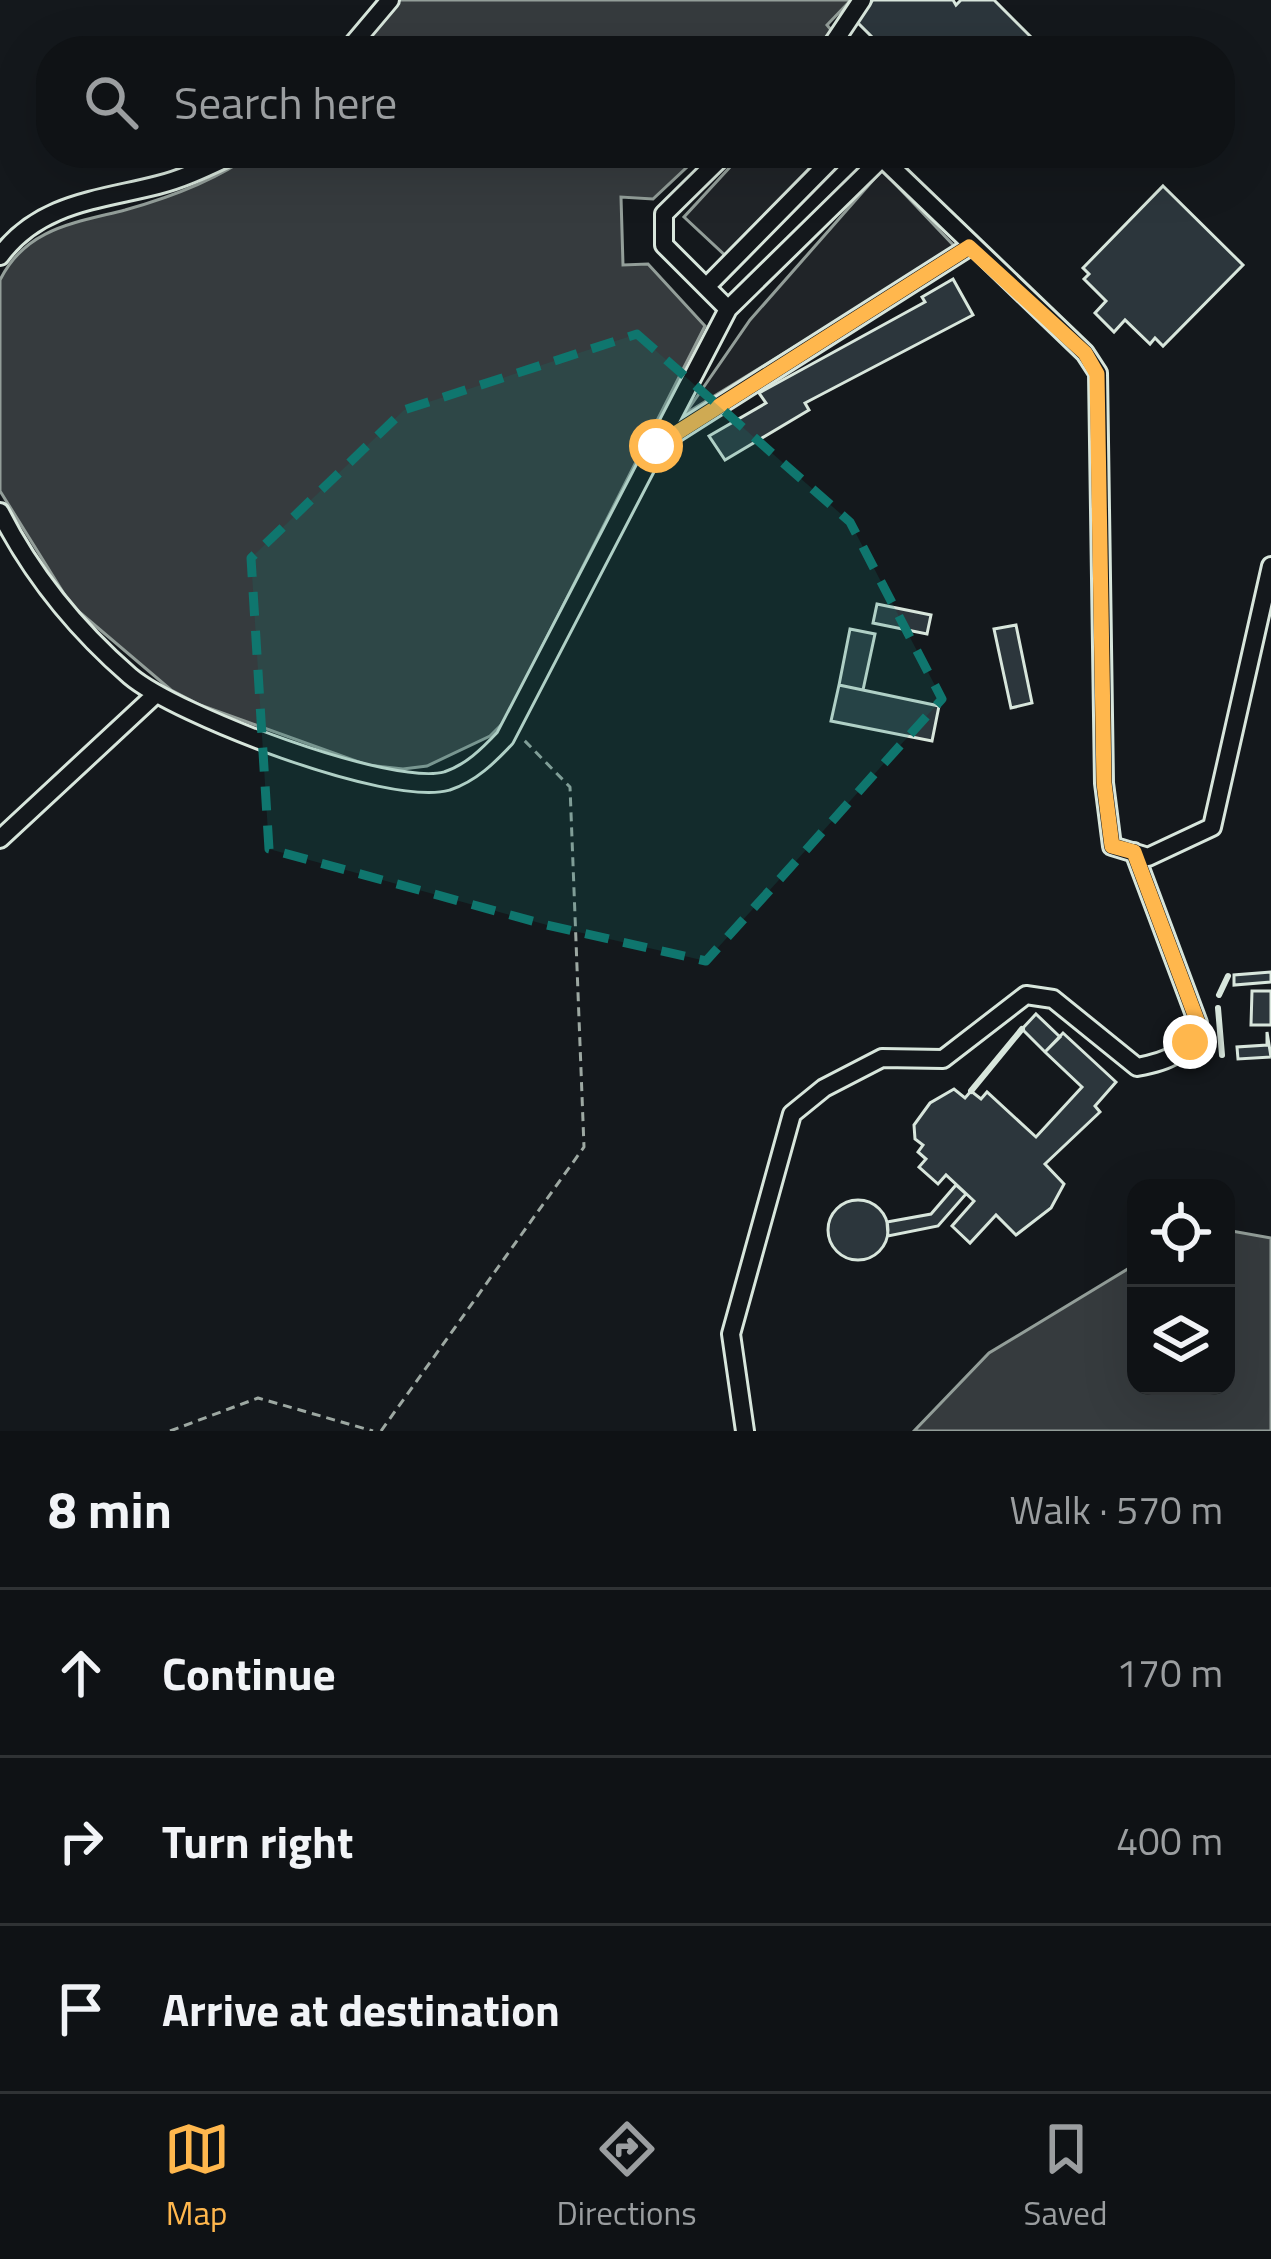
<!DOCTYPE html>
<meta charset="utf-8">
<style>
body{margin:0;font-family:"Titillium Web",sans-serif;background:#1d2022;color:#f1f3f6}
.controls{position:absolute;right:36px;bottom:36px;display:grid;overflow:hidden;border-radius:24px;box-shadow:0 12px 48px #0002}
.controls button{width:108px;height:108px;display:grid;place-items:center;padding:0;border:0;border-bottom:3px solid #2f3234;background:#0f1215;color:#f1f3f6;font:60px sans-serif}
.stop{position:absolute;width:36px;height:36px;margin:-27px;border:9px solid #ffb74d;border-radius:50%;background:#fff}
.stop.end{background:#ffb74d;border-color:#fff;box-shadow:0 3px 12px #0008}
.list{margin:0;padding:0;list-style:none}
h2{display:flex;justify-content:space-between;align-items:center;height:156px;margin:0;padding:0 48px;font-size:51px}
h2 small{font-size:39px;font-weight:400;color:#9b9ea0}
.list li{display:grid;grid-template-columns:78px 1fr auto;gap:36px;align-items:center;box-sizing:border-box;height:168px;padding:0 48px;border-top:3px solid #2f3234}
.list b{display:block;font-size:45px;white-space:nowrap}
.list em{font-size:39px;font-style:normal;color:#9b9ea0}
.icon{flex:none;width:66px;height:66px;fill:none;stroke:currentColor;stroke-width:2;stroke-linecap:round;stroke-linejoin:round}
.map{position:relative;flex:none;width:1271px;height:1431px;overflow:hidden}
.search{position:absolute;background:#0f1215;box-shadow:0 12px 48px #0002;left:36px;right:36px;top:36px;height:132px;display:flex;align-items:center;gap:30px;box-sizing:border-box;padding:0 42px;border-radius:48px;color:#9b9ea0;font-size:45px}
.sheet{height:660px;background:#0f1215}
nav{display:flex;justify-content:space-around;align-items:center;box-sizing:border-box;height:168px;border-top:3px solid #2f3234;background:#0f1215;font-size:33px;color:#9b9ea0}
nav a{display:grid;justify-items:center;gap:6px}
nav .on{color:#ffb74d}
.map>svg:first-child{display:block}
.green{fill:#202428;stroke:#939e99;stroke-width:3}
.water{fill:#363b3e;stroke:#939e99;stroke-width:3}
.building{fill:#2c363c;stroke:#d8e6dc;stroke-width:3}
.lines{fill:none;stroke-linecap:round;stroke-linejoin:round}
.minor-casing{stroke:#d8e6dc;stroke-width:22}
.path{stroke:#9da8a2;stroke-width:3;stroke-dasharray:9 6;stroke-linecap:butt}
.minor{stroke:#14181c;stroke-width:16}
.wall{stroke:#d8e6dc;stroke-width:6}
.route{stroke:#ffb74d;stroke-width:15}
.marked{fill:#0f766e;fill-opacity:0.2;stroke:#0f766e;stroke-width:9;stroke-dasharray:24 15;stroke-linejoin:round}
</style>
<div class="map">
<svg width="1271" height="1431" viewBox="0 0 1271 1431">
<rect width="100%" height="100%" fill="#14181c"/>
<path class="green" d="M 743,153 L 827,153 L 729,259 L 684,217 Z
M 882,170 L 956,248 L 685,414 L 750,320 Z"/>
<path class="water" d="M 399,0 L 851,0 L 827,25 L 832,31 L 811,51 L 357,51 Z
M 253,153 L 702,153 L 653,199 L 621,197 L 623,265 L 648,264 L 705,326 L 504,722 L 490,736 L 427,766 L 403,769 L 367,765 L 200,705 L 171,690 L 71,605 L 0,491 L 0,280 C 26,228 74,223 125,210 C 168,198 217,180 253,153 Z
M 1226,1230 L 1271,1238 L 1271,1431 L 914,1431 L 989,1353 L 1136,1264 L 1136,1386 L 1226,1386 Z"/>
<path class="building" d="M 873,0 L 953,0 L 956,5 L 961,0 L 994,0 L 1038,44 L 1031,51 L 870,51 L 866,47 L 874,39 L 854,19 Z
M 1163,186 L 1243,265 L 1163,346 L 1155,338 L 1150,344 L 1125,320 L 1114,332 L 1095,313 L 1106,301 L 1084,279 L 1089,274 L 1083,268 Z
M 953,279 L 973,315 L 805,403 L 809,410 L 725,460 L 709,436 L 766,403 L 759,393 L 925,302 L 922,297 Z
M 877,604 L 931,615 L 927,634 L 873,623 Z
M 1016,625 L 1032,703 L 1011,708 L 994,629 Z
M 850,629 L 875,634 L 863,690 L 839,685 Z
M 839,685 L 939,706 L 932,741 L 831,721 Z
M 1271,972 L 1271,982 L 1234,985 L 1234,975 Z
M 1252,991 L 1271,991 L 1271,1025 L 1251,1025 Z
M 1036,1014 L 1060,1037 L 1045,1052 L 1022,1029 Z
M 1267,1032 L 1271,1057 L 1238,1059 L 1237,1047 L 1267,1045 Z
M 1063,1033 L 1116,1082 L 1095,1106 L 1100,1112 L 1045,1164 L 1064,1184 L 1051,1208 L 1016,1235 L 996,1215 L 970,1243 L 952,1226 L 974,1201 L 946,1175 L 938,1184 L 919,1167 L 926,1159 L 918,1152 L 923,1145 L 915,1139 L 914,1125 L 930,1103 L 954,1089 L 965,1098 L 971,1091 L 981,1099 L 987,1092 L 1036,1137 L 1082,1087 L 1045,1052 Z
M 956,1185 L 966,1194 L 938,1226 L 888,1236 L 887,1222 L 931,1214 Z
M828 1230a30 30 0 1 1 60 0a30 30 0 1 1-60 0Z"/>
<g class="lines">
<g class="minor-casing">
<path id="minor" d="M 347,51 L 390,0
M 828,51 L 862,0
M 726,153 L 664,214 L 664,245 L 728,309
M 0,256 C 39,203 99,200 158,185 C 186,178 211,165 237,153
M 707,286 L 838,153
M 657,445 L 969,247
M 0,512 C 32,575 77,630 130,676 C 176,715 390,797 447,781 C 471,773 488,756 505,738 L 728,309 L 882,158 L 1085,353 L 1098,373 L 1104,783 L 1112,846 L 1148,857 L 1212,827 L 1271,566
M 0,839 L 155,695
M 745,1431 L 731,1334 L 792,1114 L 824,1088 L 882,1058 L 943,1059 L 1026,995 L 1053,999 L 1137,1067 C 1169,1061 1185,1055 1198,1023 L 1134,852"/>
</g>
<path class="path" d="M 170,1431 L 258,1398 L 373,1431
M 381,1431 L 584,1147 L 570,787 L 521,737"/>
<use href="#minor" class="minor"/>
<path class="wall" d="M 1219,995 L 1228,976
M 1218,1008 L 1222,1055
M 971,1091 L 1022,1029"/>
</g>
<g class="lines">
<path class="route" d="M 656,446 L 969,247 L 1085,353 L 1097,374 L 1104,783 L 1112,846 L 1134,852 L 1198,1023 L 1190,1042"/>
</g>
<path class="marked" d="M 637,334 L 850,522 L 942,699 L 706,961 L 547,925 L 269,849 L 251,558 L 404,410 Z"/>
</svg>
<div class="controls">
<button><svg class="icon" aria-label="locate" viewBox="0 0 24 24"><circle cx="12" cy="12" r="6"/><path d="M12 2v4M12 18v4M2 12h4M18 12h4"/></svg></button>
<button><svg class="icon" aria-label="layers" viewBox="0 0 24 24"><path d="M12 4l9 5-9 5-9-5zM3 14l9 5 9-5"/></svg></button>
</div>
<div class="stop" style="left:656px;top:446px"></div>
<div class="stop end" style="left:1190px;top:1042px"></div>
<div class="search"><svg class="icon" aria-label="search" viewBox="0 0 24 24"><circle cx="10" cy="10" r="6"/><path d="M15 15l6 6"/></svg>Search here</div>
</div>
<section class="sheet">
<h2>8 min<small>Walk · 570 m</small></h2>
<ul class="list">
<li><svg class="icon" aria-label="ahead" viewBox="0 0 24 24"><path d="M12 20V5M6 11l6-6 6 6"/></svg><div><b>Continue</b></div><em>170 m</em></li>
<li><svg class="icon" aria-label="right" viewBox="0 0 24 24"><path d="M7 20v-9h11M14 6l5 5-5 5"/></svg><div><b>Turn right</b></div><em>400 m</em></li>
<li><svg class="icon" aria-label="arrive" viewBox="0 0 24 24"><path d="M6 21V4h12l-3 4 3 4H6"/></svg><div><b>Arrive at destination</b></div></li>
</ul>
</section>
<nav>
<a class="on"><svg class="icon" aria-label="map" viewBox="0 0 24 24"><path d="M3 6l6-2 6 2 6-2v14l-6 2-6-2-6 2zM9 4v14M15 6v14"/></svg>Map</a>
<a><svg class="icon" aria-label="directions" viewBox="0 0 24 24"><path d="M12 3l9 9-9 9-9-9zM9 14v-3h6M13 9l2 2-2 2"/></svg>Directions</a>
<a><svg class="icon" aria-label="saved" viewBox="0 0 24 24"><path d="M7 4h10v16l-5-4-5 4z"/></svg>Saved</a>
</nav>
